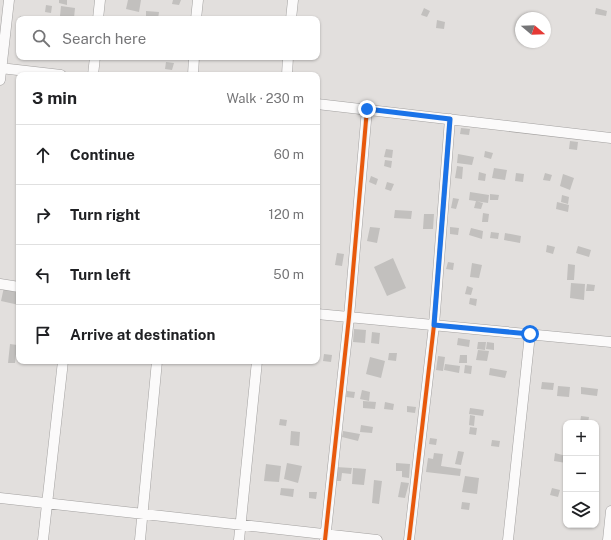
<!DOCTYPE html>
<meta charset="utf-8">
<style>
body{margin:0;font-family:"Public Sans",sans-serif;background:#f6f6f6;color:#202124}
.controls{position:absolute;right:12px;bottom:12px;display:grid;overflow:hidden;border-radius:8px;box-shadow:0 1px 3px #0004}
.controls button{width:36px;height:36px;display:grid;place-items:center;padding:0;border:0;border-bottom:1px solid #e0e0e0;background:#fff;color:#202124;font:20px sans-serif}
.compass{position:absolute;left:515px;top:12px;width:36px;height:36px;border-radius:50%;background:#fff;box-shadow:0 1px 3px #0004;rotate:109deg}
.stop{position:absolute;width:12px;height:12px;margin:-9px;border:3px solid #1a73e8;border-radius:50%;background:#fff}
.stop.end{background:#1a73e8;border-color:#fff;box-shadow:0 1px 4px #0008}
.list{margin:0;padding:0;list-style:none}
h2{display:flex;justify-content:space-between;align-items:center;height:52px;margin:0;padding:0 16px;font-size:17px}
h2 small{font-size:13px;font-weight:400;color:#757577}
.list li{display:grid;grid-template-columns:26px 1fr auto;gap:12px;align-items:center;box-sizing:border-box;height:60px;padding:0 16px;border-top:1px solid #e0e0e0}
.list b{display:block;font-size:15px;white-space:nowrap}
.list em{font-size:13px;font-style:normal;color:#757577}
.icon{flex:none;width:22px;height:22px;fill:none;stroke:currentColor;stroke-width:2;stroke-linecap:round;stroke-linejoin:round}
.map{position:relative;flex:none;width:611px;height:540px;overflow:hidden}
.search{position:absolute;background:#fff;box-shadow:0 1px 3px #0004;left:16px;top:16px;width:304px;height:44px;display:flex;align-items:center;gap:10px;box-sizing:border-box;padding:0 14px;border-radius:8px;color:#757577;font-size:15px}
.panel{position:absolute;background:#fff;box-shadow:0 1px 3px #0004;left:16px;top:72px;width:304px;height:292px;border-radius:8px}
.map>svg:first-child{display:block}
.building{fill:#c2c0be}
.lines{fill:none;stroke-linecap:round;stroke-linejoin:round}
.minor-casing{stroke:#a3a1a0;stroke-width:11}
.minor{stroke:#fbfafa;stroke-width:10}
.cycleway-casing{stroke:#f0ece9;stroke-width:6}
.cycleway{stroke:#e8590c;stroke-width:4}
.route{stroke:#1a73e8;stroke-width:5}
</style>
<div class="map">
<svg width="611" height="540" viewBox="0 0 611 540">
<rect width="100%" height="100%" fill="#e2dfdd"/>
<path class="building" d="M 59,0 L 67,0 L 67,5 L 59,3 Z
M 128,0 L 141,0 L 139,12 L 126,9 Z
M 173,0 L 181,0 L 179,5 L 172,4 Z
M 46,5 L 52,6 L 51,13 L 45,12 Z
M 61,6 L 75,8 L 74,18 L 60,16 Z
M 424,8 L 430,11 L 427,17 L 421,15 Z
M 596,8 L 607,11 L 606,16 L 595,14 Z
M 146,11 L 159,12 L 158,19 L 146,19 Z
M 20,16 L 29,16 L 28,19 L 19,19 Z
M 437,20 L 445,22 L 444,29 L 436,28 Z
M 166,62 L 174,63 L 172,70 L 165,69 Z
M 461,128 L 470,129 L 469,135 L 460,134 Z
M 570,141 L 578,142 L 577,150 L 569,149 Z
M 386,149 L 393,150 L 392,158 L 384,157 Z
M 485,151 L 493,153 L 491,159 L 484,157 Z
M 458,154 L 474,157 L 472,165 L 457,163 Z
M 385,160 L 392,161 L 391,168 L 384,166 Z
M 457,166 L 463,167 L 462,179 L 455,178 Z
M 494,168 L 507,170 L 505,180 L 492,178 Z
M 479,172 L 486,174 L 485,181 L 478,180 Z
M 516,173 L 524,174 L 523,182 L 515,181 Z
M 545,173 L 552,175 L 550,181 L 543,180 Z
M 563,174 L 574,178 L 570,190 L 560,186 Z
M 371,176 L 378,179 L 376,185 L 369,182 Z
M 387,182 L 394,184 L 391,191 L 385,189 Z
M 470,192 L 489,195 L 488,203 L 469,200 Z
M 490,194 L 499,195 L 498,200 L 490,200 Z
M 562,195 L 569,197 L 568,204 L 561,202 Z
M 453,198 L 459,199 L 456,209 L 451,208 Z
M 476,201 L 483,203 L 481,209 L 474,208 Z
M 557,202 L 569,205 L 568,212 L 556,209 Z
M 395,210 L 412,211 L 411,219 L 394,218 Z
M 483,213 L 489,214 L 488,222 L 482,222 Z
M 424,214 L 434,214 L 433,229 L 423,229 Z
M 370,227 L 380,228 L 377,243 L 367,241 Z
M 450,227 L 459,228 L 458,235 L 450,234 Z
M 471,228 L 483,231 L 482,239 L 469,235 Z
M 491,232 L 499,233 L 498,239 L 490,238 Z
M 505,233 L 521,236 L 520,243 L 504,240 Z
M 547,245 L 555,247 L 553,254 L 546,252 Z
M 578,246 L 591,250 L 589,257 L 576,253 Z
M 337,253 L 344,254 L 342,266 L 335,265 Z
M 393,258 L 406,288 L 387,296 L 374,267 Z
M 448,262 L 454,263 L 453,270 L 446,269 Z
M 472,263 L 482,265 L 479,278 L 470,277 Z
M 568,264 L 575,265 L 574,280 L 567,280 Z
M 571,283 L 585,284 L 584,300 L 570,298 Z
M 587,284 L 595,285 L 594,291 L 586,291 Z
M 467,286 L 473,288 L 471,295 L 465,294 Z
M 4,287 L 17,290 L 16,297 L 19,297 L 19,305 L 1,301 Z
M 470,298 L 477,299 L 476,306 L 469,304 Z
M 354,329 L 366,330 L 365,343 L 353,342 Z
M 372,332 L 380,333 L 379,344 L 371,343 Z
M 458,338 L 470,340 L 469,347 L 457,345 Z
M 478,342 L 486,342 L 485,350 L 477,349 Z
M 487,342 L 494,343 L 494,350 L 486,349 Z
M 10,344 L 17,345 L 15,363 L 8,363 Z
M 478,350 L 489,351 L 487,361 L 476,360 Z
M 389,353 L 397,353 L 396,361 L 388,360 Z
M 324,354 L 332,355 L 331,362 L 323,361 Z
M 460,355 L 467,355 L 467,363 L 459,363 Z
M 438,356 L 445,357 L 443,371 L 436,370 Z
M 370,357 L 385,361 L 381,378 L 366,374 Z
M 445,364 L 460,366 L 459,373 L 444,370 Z
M 465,365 L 472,366 L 471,374 L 464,373 Z
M 490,368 L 507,371 L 505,378 L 489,375 Z
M 542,382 L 554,383 L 553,390 L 541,389 Z
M 558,386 L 570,387 L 569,397 L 557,396 Z
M 581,387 L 598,389 L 597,396 L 581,394 Z
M 362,390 L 370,392 L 369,401 L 360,399 Z
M 347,391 L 355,392 L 354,398 L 346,397 Z
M 363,401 L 376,402 L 375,409 L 363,408 Z
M 385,402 L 394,404 L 393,410 L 384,409 Z
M 407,406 L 416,407 L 415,413 L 407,412 Z
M 470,408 L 484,410 L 483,416 L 469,414 Z
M 470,415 L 475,416 L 474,426 L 469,425 Z
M 581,416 L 589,417 L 588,423 L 580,423 Z
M 280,419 L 287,420 L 286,426 L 279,425 Z
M 361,425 L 373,427 L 372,433 L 360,432 Z
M 470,427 L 477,428 L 476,435 L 469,434 Z
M 291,431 L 300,432 L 299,446 L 290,445 Z
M 343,431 L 360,434 L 358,441 L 342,437 Z
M 430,438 L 437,439 L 436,445 L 429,444 Z
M 492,440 L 500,441 L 499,447 L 491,446 Z
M 458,451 L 464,452 L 461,465 L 455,464 Z
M 434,453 L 443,454 L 441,466 L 461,469 L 460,476 L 426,472 L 428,458 L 433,459 Z
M 555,453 L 566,456 L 566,463 L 554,461 Z
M 287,463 L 302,466 L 298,483 L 284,479 Z
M 396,463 L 410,464 L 409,478 L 402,477 L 402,471 L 396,471 Z
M 266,464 L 281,466 L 279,482 L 264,481 Z
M 336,467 L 352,468 L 351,474 L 342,473 L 341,481 L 335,481 Z
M 353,468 L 366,469 L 364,485 L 352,484 Z
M 465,476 L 479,478 L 477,494 L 462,492 Z
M 374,480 L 382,481 L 379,504 L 372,503 Z
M 401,482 L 409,483 L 405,498 L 398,497 Z
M 281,488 L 294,489 L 293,497 L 280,495 Z
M 552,488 L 560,490 L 558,497 L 550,495 Z
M 309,492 L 317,492 L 316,499 L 309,498 Z
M 462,502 L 470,503 L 469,510 L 461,509 Z"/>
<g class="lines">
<g class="minor-casing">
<path id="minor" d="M 98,19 L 100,0
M 196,19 L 198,0
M 291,19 L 293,0
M 0,68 L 61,75
M 93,75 L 95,57
M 193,75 L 194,57
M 287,75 L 288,57
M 0,80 L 9,0
M 317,104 L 611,138
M 0,284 L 19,287
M 317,314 L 611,342
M 0,498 L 377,540
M 43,540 L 63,361
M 140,540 L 157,361
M 239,540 L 257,361
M 325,540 L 349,317 L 367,109
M 409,540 L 434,325 L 450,119
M 508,540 L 530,334
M 608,540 L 611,511"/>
</g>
<use href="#minor" class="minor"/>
<g class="cycleway-casing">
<path id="cycleway" d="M 325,540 L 349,317 L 367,109
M 409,540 L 434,325 L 450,119"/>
</g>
<use href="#cycleway" class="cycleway"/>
</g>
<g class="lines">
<path class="route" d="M 367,109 L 450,119 L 434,325 L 530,334"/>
</g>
</svg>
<div class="controls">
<button>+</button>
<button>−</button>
<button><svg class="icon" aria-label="layers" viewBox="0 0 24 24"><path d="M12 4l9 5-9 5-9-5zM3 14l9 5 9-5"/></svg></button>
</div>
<svg class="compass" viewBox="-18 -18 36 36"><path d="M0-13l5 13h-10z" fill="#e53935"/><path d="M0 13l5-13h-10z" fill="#757577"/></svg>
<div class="stop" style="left:530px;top:334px"></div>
<div class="stop end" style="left:367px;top:109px"></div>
<div class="search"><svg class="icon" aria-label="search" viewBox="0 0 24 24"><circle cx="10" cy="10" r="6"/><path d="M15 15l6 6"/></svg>Search here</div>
<section class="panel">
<h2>3 min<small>Walk · 230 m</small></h2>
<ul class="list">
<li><svg class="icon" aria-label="ahead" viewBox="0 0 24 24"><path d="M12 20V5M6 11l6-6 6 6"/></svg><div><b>Continue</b></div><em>60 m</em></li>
<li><svg class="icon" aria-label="right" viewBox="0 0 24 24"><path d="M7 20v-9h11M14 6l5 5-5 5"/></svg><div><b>Turn right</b></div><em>120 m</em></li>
<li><svg class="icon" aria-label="left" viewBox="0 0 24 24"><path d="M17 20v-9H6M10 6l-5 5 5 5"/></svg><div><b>Turn left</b></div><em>50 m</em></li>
<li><svg class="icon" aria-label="arrive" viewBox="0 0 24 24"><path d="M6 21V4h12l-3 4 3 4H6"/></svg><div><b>Arrive at destination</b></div></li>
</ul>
</section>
</div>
